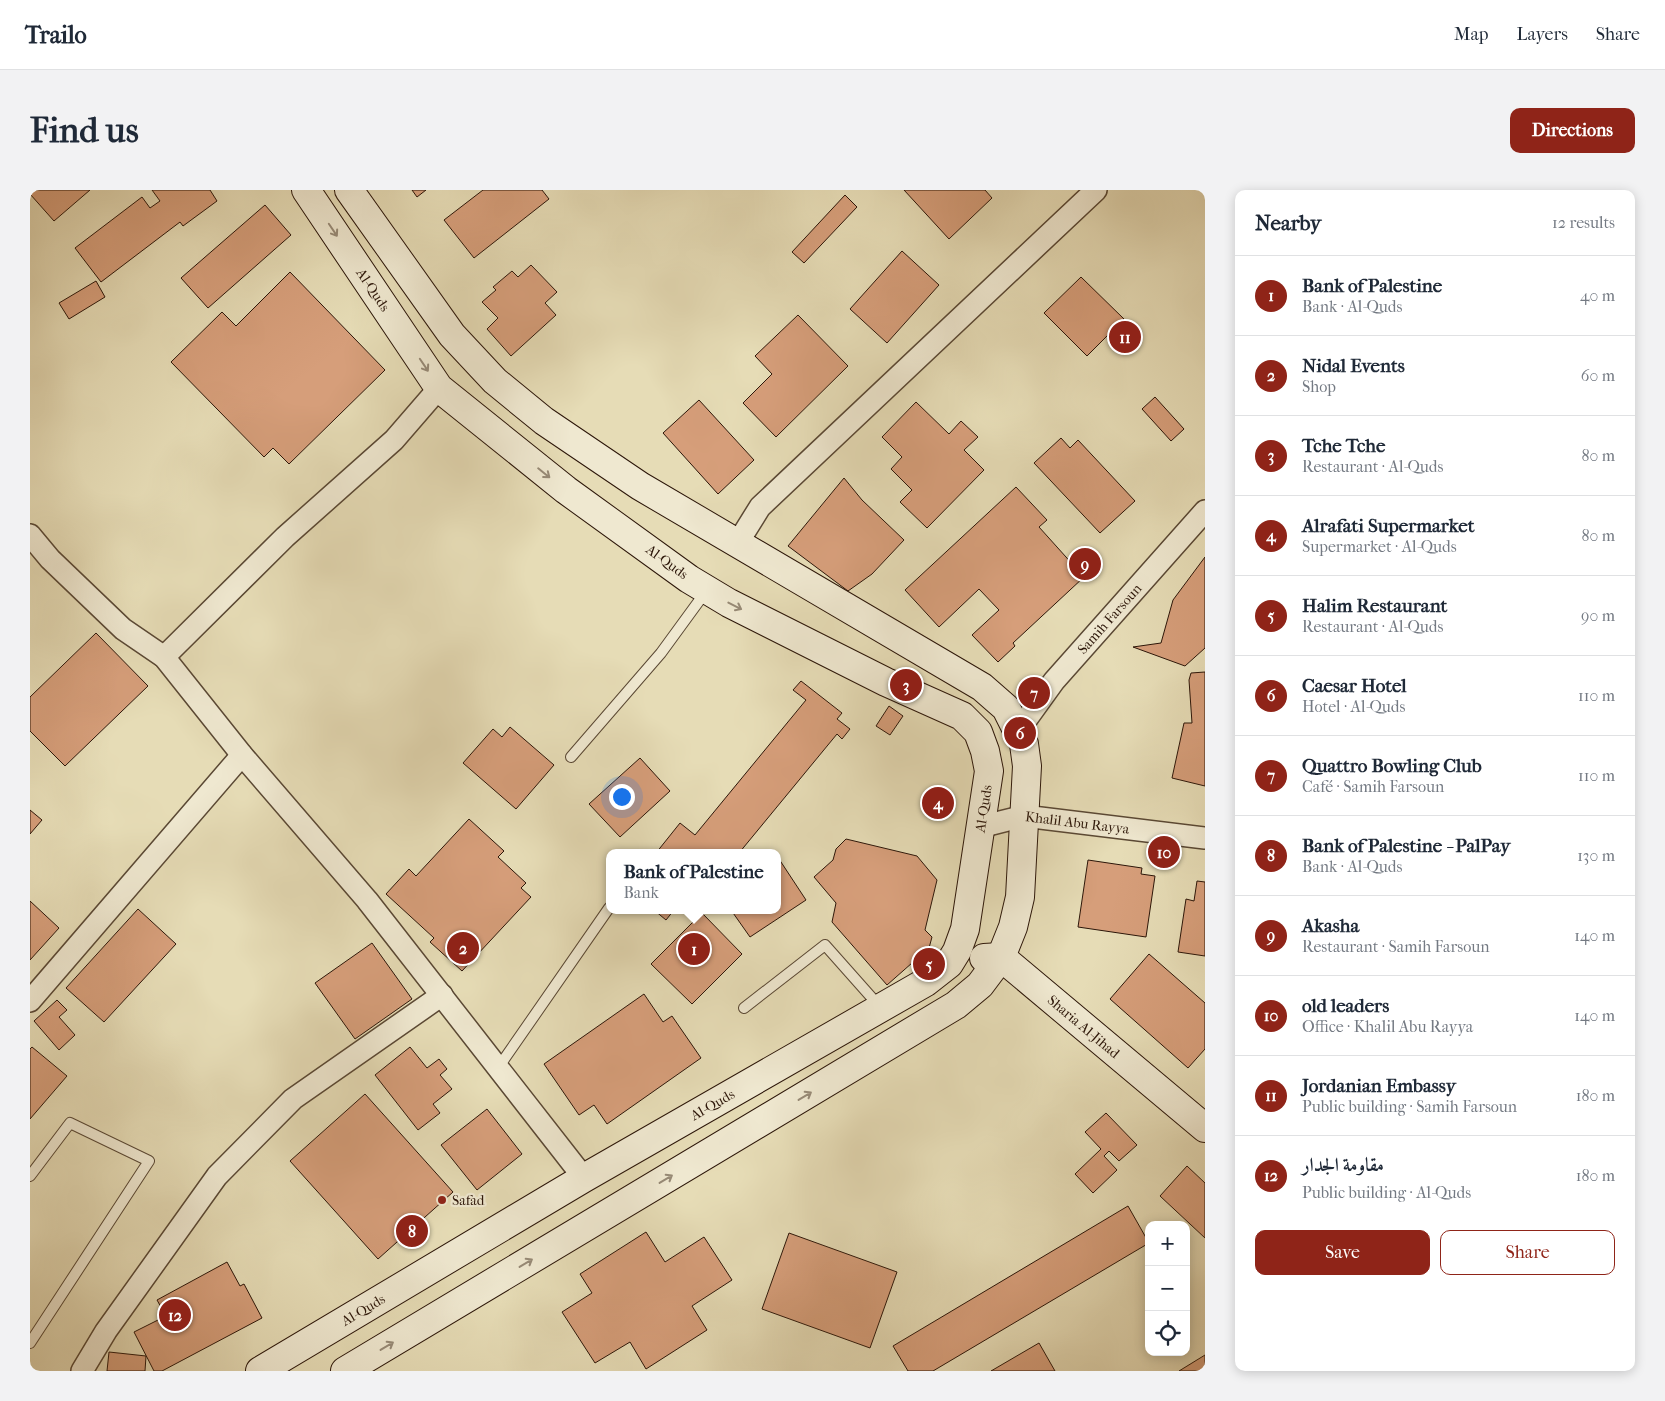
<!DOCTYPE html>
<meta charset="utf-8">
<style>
body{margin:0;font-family:"IM FELL French Canon",Amiri,serif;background:#f2f2f3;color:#1f2937}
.controls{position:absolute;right:15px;bottom:15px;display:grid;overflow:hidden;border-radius:10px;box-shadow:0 2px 12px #0003}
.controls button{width:45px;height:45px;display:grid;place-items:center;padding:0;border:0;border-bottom:1px solid #e0e1e3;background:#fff;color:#1f2937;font:25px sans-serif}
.you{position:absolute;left:591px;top:606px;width:18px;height:18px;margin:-12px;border:4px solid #fff;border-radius:50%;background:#1a73e8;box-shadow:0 0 0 8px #1a73e833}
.badge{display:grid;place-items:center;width:32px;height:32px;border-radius:50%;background:#8f2418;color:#fff;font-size:16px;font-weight:700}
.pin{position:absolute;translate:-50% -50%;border:2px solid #fff;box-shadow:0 1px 5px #0006}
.popup{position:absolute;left:576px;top:659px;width:175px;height:65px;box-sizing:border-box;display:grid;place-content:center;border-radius:10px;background:#fff;filter:drop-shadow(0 1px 4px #0005);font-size:16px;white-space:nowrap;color:#747a83}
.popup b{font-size:19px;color:#1f2937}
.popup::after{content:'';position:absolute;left:50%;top:100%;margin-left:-10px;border:10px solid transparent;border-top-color:#fff}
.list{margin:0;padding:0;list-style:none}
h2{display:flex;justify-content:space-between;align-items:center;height:65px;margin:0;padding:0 20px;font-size:21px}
h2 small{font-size:16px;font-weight:400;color:#747a83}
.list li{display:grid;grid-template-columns:32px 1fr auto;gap:15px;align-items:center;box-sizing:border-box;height:80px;padding:0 20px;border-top:1px solid #e0e1e3}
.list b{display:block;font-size:19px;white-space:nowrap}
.list p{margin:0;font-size:16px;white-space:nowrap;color:#747a83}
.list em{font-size:16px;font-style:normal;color:#747a83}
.actions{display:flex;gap:10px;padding:15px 20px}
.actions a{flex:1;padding:11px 0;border:1px solid #8f2418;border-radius:10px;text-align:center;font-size:18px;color:#8f2418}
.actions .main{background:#8f2418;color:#fff}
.icon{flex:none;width:28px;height:28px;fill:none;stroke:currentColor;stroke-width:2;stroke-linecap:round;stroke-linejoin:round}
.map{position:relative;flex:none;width:1175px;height:1181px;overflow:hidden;border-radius:10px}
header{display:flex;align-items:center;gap:30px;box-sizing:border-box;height:70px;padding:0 25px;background:#fff;border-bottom:1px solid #e0e1e3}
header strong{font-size:24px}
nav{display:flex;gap:28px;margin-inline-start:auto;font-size:18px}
.intro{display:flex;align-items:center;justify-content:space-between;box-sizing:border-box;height:120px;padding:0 30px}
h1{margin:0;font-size:35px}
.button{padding:12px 22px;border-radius:10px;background:#8f2418;color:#fff;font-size:18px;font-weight:700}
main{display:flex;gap:30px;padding:0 30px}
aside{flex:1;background:#fff;border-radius:10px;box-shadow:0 2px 12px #0003}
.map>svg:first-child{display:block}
.building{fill:#d69e7a;stroke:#2c1609}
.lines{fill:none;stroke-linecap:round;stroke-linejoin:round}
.lane-casing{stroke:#5a4834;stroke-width:12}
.street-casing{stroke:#5a4834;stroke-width:24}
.secondary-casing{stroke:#2c1609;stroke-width:30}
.lane{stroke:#efe8d0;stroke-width:10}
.street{stroke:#efe8d0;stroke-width:21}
.secondary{stroke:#efe8d0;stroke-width:28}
.oneway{stroke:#978a76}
.poi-dot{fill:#8f2418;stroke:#efe8d0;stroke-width:2}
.labels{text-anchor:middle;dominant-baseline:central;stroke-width:4.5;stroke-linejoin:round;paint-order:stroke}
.street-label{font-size:14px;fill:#2c1609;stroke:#efe8d0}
.poi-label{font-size:14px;fill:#2c1609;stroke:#efe8d0;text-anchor:start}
</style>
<header>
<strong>Trailo</strong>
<nav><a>Map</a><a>Layers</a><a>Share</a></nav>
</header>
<div class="intro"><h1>Find us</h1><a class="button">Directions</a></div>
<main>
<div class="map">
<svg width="1175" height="1181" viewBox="0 0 1175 1181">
<rect width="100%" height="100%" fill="#e6dcb6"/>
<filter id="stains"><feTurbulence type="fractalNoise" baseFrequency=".004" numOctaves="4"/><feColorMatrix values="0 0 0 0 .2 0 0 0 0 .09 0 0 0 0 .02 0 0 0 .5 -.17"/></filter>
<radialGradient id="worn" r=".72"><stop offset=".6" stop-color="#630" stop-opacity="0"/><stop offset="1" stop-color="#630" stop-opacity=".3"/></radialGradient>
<path class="building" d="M 0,0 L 60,0 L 24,31 L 0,4 Z
M 122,0 L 180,0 L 187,11 L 153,36 L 150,32 L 71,92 L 45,58 L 112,7 L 120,18 L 130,11 Z
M 382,0 L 396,0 L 387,7 Z
M 453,0 L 512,0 L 519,9 L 444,68 L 414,30 Z
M 874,0 L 955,0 L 962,8 L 919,49 Z
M 815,5 L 827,17 L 774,73 L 762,62 Z
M 235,15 L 261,45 L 178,118 L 151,88 Z
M 872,61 L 909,95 L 857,153 L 820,119 Z
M 501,75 L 527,102 L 515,113 L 526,125 L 481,166 L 457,139 L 468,128 L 452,112 L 466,100 L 463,97 L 482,81 L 488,87 Z
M 260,82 L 355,180 L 259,274 L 243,258 L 234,267 L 141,172 L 192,122 L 206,136 Z
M 1051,87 L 1094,129 L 1057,166 L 1014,123 Z
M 66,91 L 75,107 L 39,129 L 29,113 Z
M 768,125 L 818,176 L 746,247 L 713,213 L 742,184 L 725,166 Z
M 1125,207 L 1154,239 L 1141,251 L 1112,219 Z
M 669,210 L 724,270 L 688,304 L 633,243 Z
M 886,212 L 919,244 L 931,231 L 948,247 L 934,260 L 954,280 L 897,338 L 870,312 L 882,300 L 861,279 L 872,267 L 852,247 Z
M 1031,248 L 1040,258 L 1048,250 L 1105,311 L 1070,343 L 1004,273 Z
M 814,288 L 832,310 L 874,350 L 842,384 L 818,401 L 758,356 Z
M 986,297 L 1017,330 L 1009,337 L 1054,387 L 983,453 L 985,456 L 968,472 L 942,445 L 969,420 L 949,399 L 909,437 L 875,400 Z
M 1175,367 L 1175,458 L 1155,476 L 1103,457 L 1131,453 L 1143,410 Z
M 66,443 L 118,496 L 35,576 L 0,541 L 0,507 Z
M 1175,482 L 1175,596 L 1142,588 L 1154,533 L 1162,533 L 1159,490 L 1161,483 Z
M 771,491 L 812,523 L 807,529 L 820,539 L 812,549 L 807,544 L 709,663 L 626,663 L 650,633 L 665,645 L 776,510 L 763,500 Z
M 859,516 L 873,526 L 860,545 L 846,536 Z
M 480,537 L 524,575 L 486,619 L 433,573 L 463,539 L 472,547 Z
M 610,568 L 640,601 L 590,647 L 559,614 Z
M 0,620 L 12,630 L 0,644 Z
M 439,629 L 474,661 L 468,667 L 496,693 L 491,698 L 501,707 L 432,781 L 400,752 L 404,748 L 356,704 L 379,679 L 386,686 Z
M 816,649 L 887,666 L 907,690 L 895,740 L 902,747 L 899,758 L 857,795 L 802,732 L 806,713 L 784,687 L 803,670 L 806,659 Z
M 749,669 L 776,710 L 720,747 L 701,720 L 748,720 Z
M 1058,670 L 1112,678 L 1111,684 L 1125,686 L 1116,747 L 1048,737 Z
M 1167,691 L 1175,692 L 1175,766 L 1148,762 L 1156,709 L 1164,711 Z
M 0,711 L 29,738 L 0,770 Z
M 108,719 L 146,754 L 74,832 L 36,798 Z
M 624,720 L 644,720 L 636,730 Z
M 672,723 L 712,764 L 662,814 L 621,774 Z
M 342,753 L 382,809 L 325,849 L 285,793 Z
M 1119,764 L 1175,813 L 1175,859 L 1158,878 L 1080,809 Z
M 614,804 L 633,832 L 642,826 L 671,868 L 577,934 L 564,915 L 549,925 L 514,874 Z
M 27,810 L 37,820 L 29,827 L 45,845 L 29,860 L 4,831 Z
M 2,857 L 37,886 L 0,929 L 0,859 Z
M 380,857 L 397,878 L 409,869 L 417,879 L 410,885 L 422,899 L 403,914 L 410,923 L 388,940 L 345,885 Z
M 335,904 L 423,1002 L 348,1069 L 260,971 Z
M 457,919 L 492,964 L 447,1000 L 411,955 Z
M 1076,923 L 1107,955 L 1089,971 L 1079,961 L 1074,966 L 1087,980 L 1063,1003 L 1045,984 L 1071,959 L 1055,942 Z
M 1157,976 L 1175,993 L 1175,1048 L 1130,1006 Z
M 1098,1016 L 1119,1053 L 903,1181 L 878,1181 L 863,1156 Z
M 616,1042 L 635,1072 L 674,1047 L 702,1090 L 662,1116 L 677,1140 L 616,1179 L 600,1152 L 565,1173 L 532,1122 L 562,1103 L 550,1084 Z
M 759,1043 L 867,1082 L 840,1158 L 732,1119 Z
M 197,1072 L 210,1096 L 214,1094 L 232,1128 L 132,1181 L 124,1181 L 104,1142 L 136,1126 L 127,1110 Z
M 1009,1153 L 1025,1181 L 961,1181 Z
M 79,1162 L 116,1166 L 115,1181 L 77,1181 Z
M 1175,1165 L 1175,1181 L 1149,1181 Z"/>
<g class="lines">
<g class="lane-casing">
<path id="lane" d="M 541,567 L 631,463 L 677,400
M 714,818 L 795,755 L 850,817
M 468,878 L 579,718
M 0,986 L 40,933 L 119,971 L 0,1153"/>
</g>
<g class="street-casing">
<g id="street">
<path d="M 0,345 L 20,369 L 93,439 L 134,467 L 212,565 L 337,710 L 554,988"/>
<path d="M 707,354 L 730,317 L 1066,0"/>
<path d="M 134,467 L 255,347 L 364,250 L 409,198"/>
<path id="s1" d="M 988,541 L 1024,491 L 1175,321"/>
<path id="s2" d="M 950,637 L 994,626 L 1175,648"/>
<path d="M 0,811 L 212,565"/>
<path d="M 52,1181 L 76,1141 L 187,986 L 263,909 L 412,805"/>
</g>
</g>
<g class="secondary-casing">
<g id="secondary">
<path id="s3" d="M 954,768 L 971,767 L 1175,938"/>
<path id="s4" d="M 230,1181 L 554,988 L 896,792 L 919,774 L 927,761 L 935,739 L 959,581 L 955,561 L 948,542 L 932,526 L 856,492 L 699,413 L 659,389 L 536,300 L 409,198 L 276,0"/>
<path d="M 315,1181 L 926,815 L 950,795 L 971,767 L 983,737 L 990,707 L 997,576 L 994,554 L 976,518 L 952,497 L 610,296 L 514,231 L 465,191 L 422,145 L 319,0"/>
</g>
</g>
<use href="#lane" class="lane"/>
<use href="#street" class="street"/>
<use href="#secondary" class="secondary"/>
</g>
<defs><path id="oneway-shaft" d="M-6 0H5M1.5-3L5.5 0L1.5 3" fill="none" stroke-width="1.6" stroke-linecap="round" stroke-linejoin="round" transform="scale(1.25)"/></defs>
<g class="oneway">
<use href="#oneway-shaft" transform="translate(303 40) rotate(56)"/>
<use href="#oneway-shaft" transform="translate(394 175) rotate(56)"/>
<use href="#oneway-shaft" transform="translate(514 283) rotate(39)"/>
<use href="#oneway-shaft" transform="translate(705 416) rotate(27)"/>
<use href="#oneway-shaft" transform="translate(775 906) rotate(-31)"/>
<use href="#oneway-shaft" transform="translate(636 989) rotate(-31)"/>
<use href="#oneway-shaft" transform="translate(496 1073) rotate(-31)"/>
<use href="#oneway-shaft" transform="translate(357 1156) rotate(-31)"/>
</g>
<circle class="poi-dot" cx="412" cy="1010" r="5"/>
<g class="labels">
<g class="street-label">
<text transform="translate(343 100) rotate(56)">Al-Quds</text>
<text transform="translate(637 372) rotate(36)">Al-Quds</text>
<text stroke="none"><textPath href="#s1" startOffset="145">Samih Farsoun</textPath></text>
<text stroke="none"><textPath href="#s4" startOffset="961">Al-Quds</textPath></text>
<text stroke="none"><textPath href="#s2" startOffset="99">Khalil Abu Rayya</textPath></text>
<text stroke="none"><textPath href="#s3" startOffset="125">Sharia Al-Jihad</textPath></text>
<text stroke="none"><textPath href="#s4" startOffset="525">Al-Quds</textPath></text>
<text stroke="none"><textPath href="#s4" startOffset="120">Al-Quds</textPath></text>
</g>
<g class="poi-label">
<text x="422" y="1010">Safad</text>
</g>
</g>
<rect width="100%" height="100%" filter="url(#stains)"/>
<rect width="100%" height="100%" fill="url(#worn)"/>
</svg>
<div class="controls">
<button>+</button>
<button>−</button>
<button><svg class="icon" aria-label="locate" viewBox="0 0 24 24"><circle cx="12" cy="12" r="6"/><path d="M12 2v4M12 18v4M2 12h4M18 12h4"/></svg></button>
</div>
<div class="you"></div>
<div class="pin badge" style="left:664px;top:759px">1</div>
<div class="popup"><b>Bank of Palestine</b>Bank</div>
<div class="pin badge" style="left:433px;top:758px">2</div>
<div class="pin badge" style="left:876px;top:495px">3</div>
<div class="pin badge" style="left:908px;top:613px">4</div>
<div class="pin badge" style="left:899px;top:774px">5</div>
<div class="pin badge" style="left:990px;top:543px">6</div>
<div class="pin badge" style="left:1004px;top:503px">7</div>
<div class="pin badge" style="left:382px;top:1041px">8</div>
<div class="pin badge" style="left:1055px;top:374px">9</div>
<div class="pin badge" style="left:1134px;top:662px">10</div>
<div class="pin badge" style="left:1095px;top:147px">11</div>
<div class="pin badge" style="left:145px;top:1125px">12</div>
</div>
<aside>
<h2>Nearby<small>12 results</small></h2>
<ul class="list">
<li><span class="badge">1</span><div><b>Bank of Palestine</b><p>Bank · Al-Quds</p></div><em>40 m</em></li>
<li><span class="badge">2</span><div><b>Nidal Events</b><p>Shop</p></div><em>60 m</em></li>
<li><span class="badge">3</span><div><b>Tche Tche</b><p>Restaurant · Al-Quds</p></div><em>80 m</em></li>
<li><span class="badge">4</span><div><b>Alrafati Supermarket</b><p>Supermarket · Al-Quds</p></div><em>80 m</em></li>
<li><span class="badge">5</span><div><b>Halim Restaurant</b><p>Restaurant · Al-Quds</p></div><em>90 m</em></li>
<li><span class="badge">6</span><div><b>Caesar Hotel</b><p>Hotel · Al-Quds</p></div><em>110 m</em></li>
<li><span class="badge">7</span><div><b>Quattro Bowling Club</b><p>Café · Samih Farsoun</p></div><em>110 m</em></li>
<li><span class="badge">8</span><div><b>Bank of Palestine - PalPay</b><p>Bank · Al-Quds</p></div><em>130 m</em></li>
<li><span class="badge">9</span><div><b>Akasha</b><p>Restaurant · Samih Farsoun</p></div><em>140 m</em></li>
<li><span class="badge">10</span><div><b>old leaders</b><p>Office · Khalil Abu Rayya</p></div><em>140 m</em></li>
<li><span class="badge">11</span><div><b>Jordanian Embassy</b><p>Public building · Samih Farsoun</p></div><em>180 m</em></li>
<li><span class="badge">12</span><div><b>مقاومة الجدار</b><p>Public building · Al-Quds</p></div><em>180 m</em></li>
</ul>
<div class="actions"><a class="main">Save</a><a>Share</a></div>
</aside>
</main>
